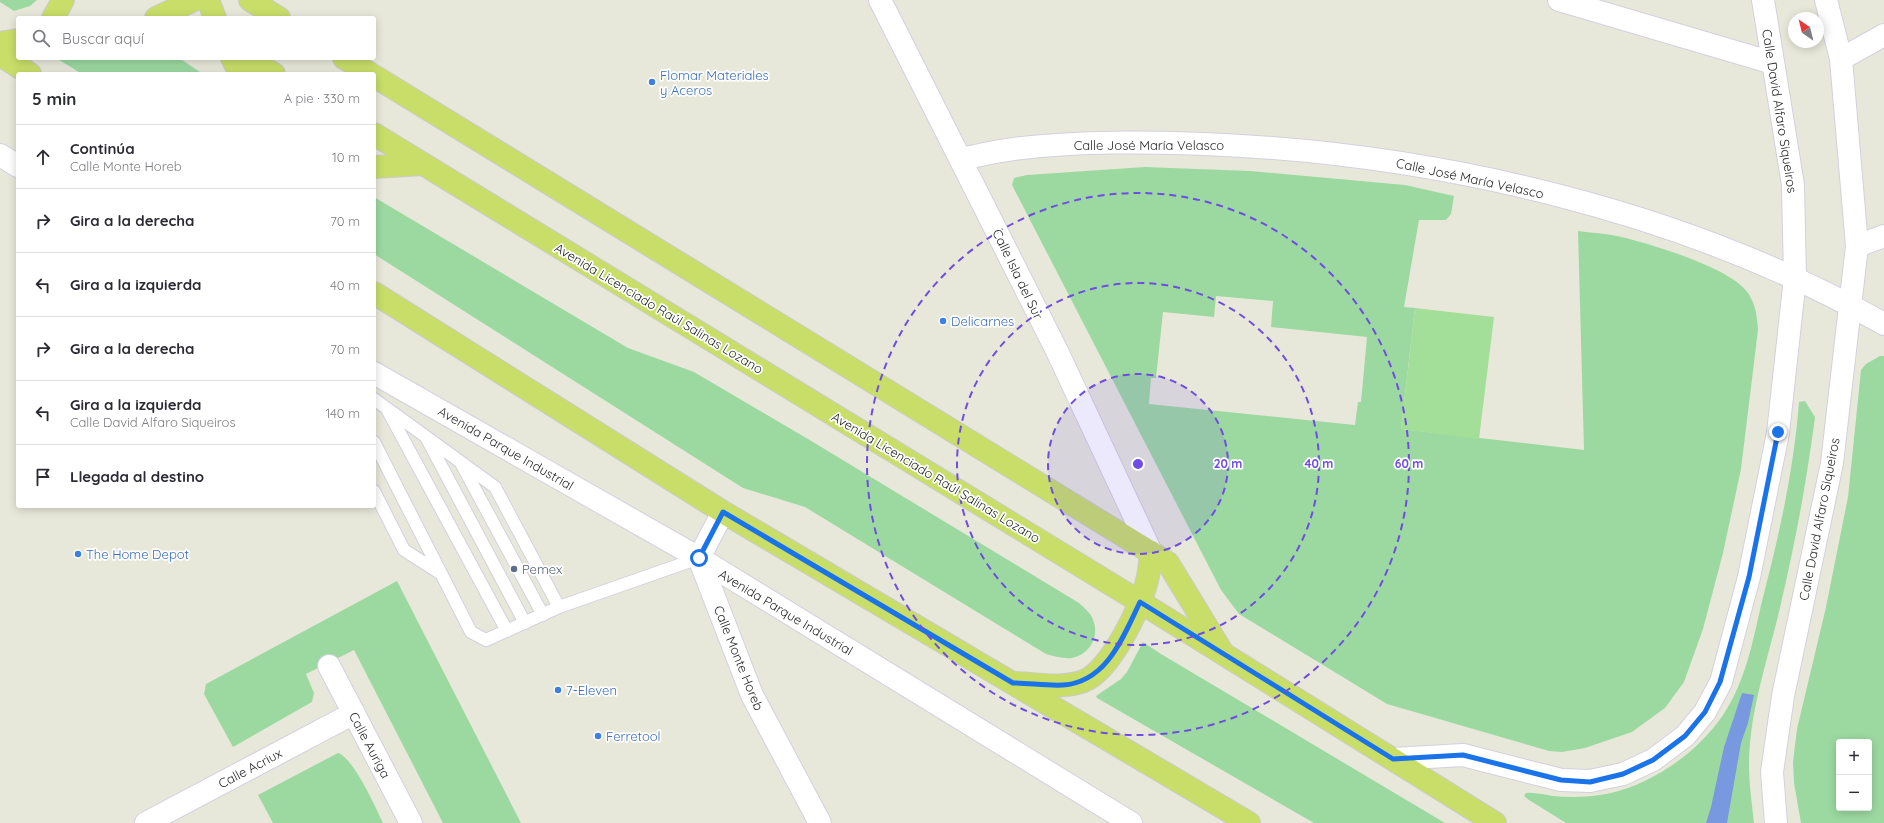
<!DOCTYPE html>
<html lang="es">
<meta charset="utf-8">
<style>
body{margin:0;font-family:Quicksand,sans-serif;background:#f2f2f3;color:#2b2b33}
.controls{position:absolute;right:12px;bottom:12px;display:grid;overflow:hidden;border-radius:4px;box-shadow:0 2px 10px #0003}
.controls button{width:36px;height:36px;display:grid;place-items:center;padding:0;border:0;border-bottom:1px solid #e1e1e2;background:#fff;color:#2b2b33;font:20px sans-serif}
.compass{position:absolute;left:1788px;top:12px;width:36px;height:36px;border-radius:50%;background:#fff;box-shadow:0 2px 10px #0003;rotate:325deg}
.stop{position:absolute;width:12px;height:12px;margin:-9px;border:3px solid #1a73e8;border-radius:50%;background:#fff}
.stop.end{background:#1a73e8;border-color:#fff;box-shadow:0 1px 4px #0008}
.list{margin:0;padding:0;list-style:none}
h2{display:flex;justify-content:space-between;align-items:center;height:52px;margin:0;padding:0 16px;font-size:17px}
h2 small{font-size:13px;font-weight:400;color:#7c7c81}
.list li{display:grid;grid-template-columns:26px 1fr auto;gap:12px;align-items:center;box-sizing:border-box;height:64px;padding:0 16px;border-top:1px solid #e1e1e2}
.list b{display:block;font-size:15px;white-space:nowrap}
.list p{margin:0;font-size:13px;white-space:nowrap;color:#7c7c81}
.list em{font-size:13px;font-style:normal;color:#7c7c81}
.icon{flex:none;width:22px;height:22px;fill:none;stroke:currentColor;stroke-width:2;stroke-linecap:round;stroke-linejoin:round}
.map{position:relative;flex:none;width:1884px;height:823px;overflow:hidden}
.search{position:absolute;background:#fff;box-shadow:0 2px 10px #0003;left:16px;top:16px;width:360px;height:44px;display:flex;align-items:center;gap:10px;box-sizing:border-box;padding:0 14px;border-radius:4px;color:#7c7c81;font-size:15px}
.panel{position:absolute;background:#fff;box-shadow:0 2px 10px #0003;left:16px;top:72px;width:360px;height:436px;border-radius:4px}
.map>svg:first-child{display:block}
.green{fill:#9cd9a1;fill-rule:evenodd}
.pitch{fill:#a4df99}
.water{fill:#7899df}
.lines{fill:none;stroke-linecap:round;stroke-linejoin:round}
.service-casing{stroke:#d3d0de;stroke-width:14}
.minor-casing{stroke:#d3d0de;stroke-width:24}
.tertiary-casing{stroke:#d3d0de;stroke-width:24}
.primary-casing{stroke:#cbcbcb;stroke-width:24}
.service{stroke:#fff;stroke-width:12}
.minor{stroke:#fff;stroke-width:22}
.tertiary{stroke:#fff;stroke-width:22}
.primary{stroke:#c8de69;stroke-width:22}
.route{stroke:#1a73e8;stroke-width:5}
.ring{fill:none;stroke:#6f4ce3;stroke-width:2;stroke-dasharray:7 5}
.shop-dot{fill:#3f7fe0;stroke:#fff;stroke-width:1.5}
.service-dot{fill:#5c6f8a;stroke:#fff;stroke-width:1.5}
.labels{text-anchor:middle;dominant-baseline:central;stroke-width:3.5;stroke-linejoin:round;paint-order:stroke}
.shop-label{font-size:13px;fill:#366cbe;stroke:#fff;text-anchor:start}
.street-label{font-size:13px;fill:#272727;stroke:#fff}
.service-label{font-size:13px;fill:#4e5e75;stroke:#fff;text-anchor:start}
.centre{fill:#6f4ce3;stroke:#fff;stroke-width:2}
.ring-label{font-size:12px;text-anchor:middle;font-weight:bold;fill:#6f4ce3;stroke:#fff;stroke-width:3.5;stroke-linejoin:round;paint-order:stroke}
</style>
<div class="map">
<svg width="1884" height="823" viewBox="0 0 1884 823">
<rect width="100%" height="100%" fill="#e8e8da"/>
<path class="green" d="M 0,0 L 37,0 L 30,6 L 14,11 L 0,2 Z
M 56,58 L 179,58 L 203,74 L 82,74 Z
M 1145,167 L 1250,171 L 1405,185 L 1454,196 L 1451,214 L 1446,220 L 1419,220 L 1404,307 L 1415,308 L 1401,429 L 1584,450 L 1578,231 C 1594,233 1611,234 1626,238 C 1656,246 1731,268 1748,293 C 1756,305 1757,316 1758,330 L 1741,469 L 1723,553 L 1703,629 L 1684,682 L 1665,708 L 1632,732 L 1585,748 L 1562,752 L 1549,751 L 1387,704 L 1239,614 L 1221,590 L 1012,185 L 1014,178 L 1027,175 ZM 1216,296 L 1273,301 L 1271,327 L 1367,337 L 1361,402 L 1358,402 L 1355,425 L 1149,404 L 1151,378 L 1156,378 L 1163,312 L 1214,317 Z
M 374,197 L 628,348 L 694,372 L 808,439 L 1079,603 C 1083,607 1087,610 1090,614 C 1102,632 1092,654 1072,658 C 1063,659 1054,656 1046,654 L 805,507 L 743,488 L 374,254 Z
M 1880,356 L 1884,356 L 1884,823 L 1801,823 L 1794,783 L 1793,762 L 1797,729 L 1826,607 L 1848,497 L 1861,370 L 1866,364 ZM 1839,742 L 1869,742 L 1869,808 L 1839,808 Z
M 1805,401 L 1815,417 C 1807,479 1796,539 1782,599 C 1770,654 1749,709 1749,766 C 1749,785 1752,804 1754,823 L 1566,823 L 1529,800 L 1524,796 L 1526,793 C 1536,792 1544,795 1553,796 C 1572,798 1592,797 1611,793 C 1654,783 1698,752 1723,715 C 1746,681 1753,640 1762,601 C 1779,536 1794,469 1799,402 Z
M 397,581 L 521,823 L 443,823 L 354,650 L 306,674 L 314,693 L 312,702 L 233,747 L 204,694 L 206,684 Z
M 1143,642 L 1161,654 L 1445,823 L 1314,823 L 1097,698 L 1096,696 L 1121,679 L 1127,672 Z
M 338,753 C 353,757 376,808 383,823 L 273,823 L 258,795 Z"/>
<path class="pitch" d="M 1415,308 L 1494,317 L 1479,439 L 1401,429 Z"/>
<path class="water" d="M 1742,693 L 1754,695 L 1748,723 L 1741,743 L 1727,823 L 1706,823 L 1711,807 L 1724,747 Z"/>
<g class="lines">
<g class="service-casing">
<path id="service" d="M 374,399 L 495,487 L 559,607
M 388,411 L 507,631
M 427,439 L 525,623
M 374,442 L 471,632 L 486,640 L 559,607 L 699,558
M 462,465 L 543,615
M 374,491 L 404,550 L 440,573"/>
</g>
<g class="minor-casing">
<path id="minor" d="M 880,0 L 1057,351 L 1151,552
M 1559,0 L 1773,63
M 1841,59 L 1884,35
M 961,159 C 981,155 1002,150 1022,148 C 1082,141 1144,142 1204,144 C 1435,153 1683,210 1884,324
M 1857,246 L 1884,236
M 723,512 L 699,558 L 752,695 L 820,823
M 699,558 L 1131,823
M 329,666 L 411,823
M 1393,759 L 1463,755 L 1561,780 L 1590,781 L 1623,774 L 1653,760 L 1685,736 L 1705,712 L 1721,682 L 1749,577 L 1778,433 L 1795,278 L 1793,185 L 1763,0
M 146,823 L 354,713
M 1776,823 L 1772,772 L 1783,696 L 1832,463 L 1857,246 L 1841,59 L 1826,0"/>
</g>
<g class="tertiary-casing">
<path id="tertiary" d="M 0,155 L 18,166
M 374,373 L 699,558"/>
</g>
<g class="primary-casing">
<path id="primary" d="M 208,0 L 215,18
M 250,0 L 279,18
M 53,18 L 63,0
M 156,18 L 194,0
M 0,43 L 18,40
M 0,55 L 30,74
M 232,58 L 240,74
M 248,58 L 274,74
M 344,58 L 371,74
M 374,76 L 1168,563 L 1221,650
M 374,134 L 1140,602 L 1495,823
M 374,167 L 423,164
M 374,293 L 723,512 L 1249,823
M 1017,683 C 1038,684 1063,689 1084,681 C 1111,670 1143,604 1148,576 C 1150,568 1150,560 1151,552"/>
</g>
<use href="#service" class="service"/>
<use href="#minor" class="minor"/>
<use href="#tertiary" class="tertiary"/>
<use href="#primary" class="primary"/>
</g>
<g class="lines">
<path class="route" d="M 699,558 L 723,512 L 1013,683 C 1029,683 1047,686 1063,685 C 1107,682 1123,637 1140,602 L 1393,759 L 1463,755 L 1561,780 L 1590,782 L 1623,774 L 1653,760 L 1685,736 L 1705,712 L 1720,682 L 1749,577 L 1778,432"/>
</g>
<circle cx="1138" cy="464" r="90" fill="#6f4ce3" fill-opacity=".12"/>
<g class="ring">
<circle cx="1138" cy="464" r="90"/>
<circle cx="1138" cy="464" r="181"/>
<circle cx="1138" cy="464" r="271"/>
</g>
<g class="shop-dot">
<circle cx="652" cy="82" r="4"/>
<circle cx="943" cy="321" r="4"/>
<circle cx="78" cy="554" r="4"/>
<circle cx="558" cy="690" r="4"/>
<circle cx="598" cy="736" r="4"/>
</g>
<circle class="service-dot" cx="514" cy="569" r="4"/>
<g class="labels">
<g class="shop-label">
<text x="660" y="75">Flomar Materiales<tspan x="660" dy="15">y Aceros</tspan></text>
<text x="951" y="321">Delicarnes</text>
<text x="86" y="554">The Home Depot</text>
<text x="566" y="690">7-Eleven</text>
<text x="606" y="736">Ferretool</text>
</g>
<g class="street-label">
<text transform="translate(1780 111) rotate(81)">Calle David Alfaro Siqueiros</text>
<text x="1149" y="145">Calle José María Velasco</text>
<text transform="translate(1470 178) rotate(12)">Calle José María Velasco</text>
<text transform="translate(1018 274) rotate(64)">Calle Isla del Sur</text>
<text transform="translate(659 308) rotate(31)">Avenida Licenciado Raúl Salinas Lozano</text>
<text transform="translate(506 448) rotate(30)">Avenida Parque Industrial</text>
<text transform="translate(936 477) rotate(31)">Avenida Licenciado Raúl Salinas Lozano</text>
<text transform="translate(1819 519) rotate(-79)">Calle David Alfaro Siqueiros</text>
<text transform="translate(786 612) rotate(31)">Avenida Parque Industrial</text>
<text transform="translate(739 658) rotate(68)">Calle Monte Horeb</text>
<text transform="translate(370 745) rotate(62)">Calle Auriga</text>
<text transform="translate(250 768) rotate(-28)">Calle Acriux</text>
</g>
<g class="service-label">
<text x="522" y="569">Pemex</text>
</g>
</g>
<circle cx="1138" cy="464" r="6" class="centre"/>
<g class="ring-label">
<text x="1228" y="468">20 m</text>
<text x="1319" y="468">40 m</text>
<text x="1409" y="468">60 m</text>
</g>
</svg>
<div class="controls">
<button>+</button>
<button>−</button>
</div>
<svg class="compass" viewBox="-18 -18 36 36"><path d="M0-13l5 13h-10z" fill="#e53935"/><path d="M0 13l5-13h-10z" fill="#7c7c81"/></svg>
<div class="stop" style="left:699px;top:558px"></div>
<div class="stop end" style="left:1778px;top:432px"></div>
<div class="search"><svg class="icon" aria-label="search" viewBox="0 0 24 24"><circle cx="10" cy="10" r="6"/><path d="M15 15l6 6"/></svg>Buscar aquí</div>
<section class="panel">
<h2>5 min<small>A pie · 330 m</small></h2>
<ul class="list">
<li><svg class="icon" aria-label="ahead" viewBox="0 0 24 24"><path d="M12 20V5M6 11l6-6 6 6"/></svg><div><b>Continúa</b><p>Calle Monte Horeb</p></div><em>10 m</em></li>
<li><svg class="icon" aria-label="right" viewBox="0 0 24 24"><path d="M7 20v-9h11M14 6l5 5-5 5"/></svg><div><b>Gira a la derecha</b></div><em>70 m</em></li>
<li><svg class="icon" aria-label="left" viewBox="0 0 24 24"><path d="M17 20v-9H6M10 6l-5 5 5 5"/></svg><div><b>Gira a la izquierda</b></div><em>40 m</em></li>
<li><svg class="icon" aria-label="right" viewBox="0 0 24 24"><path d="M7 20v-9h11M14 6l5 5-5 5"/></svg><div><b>Gira a la derecha</b></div><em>70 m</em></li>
<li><svg class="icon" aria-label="left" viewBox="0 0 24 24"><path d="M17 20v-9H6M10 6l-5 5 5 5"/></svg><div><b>Gira a la izquierda</b><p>Calle David Alfaro Siqueiros</p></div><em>140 m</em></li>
<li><svg class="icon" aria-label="arrive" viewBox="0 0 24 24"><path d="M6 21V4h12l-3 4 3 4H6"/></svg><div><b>Llegada al destino</b></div></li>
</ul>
</section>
</div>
